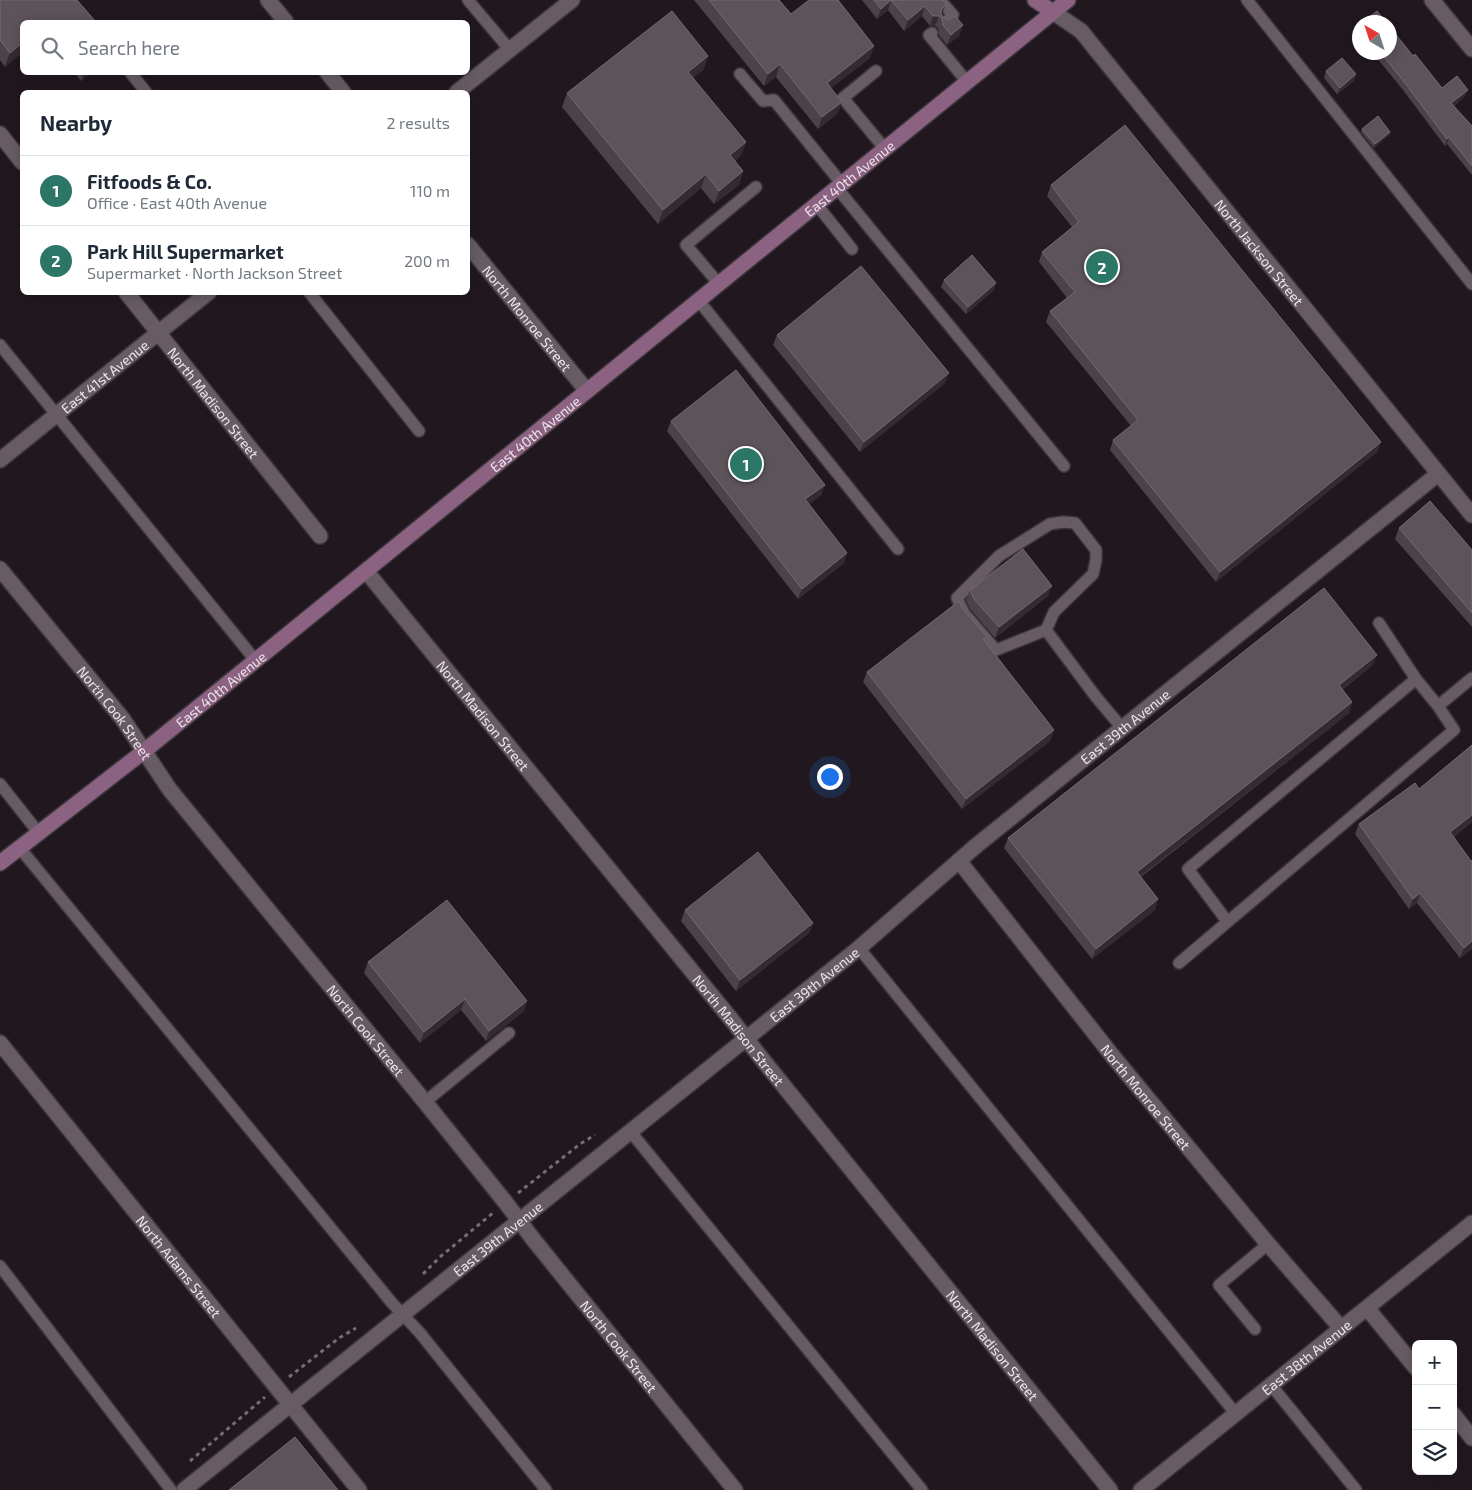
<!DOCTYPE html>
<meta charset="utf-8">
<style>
body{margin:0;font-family:"Exo 2",sans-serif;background:#f6f6f7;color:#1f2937}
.controls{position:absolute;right:15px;bottom:15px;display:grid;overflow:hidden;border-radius:8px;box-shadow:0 2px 12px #0003}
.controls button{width:45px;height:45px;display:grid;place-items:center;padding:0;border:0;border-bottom:1px solid #e0e1e3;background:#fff;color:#1f2937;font:25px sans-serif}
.compass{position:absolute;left:1352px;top:15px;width:45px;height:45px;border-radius:50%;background:#fff;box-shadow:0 2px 12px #0003;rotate:321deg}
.you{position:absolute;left:829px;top:776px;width:18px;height:18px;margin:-12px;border:4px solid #fff;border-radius:50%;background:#1a73e8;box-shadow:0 0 0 8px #1a73e833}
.badge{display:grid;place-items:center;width:32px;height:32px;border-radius:50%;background:#2c7668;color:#fff;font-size:16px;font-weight:700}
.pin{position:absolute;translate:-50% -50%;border:2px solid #fff;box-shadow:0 1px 5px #0006}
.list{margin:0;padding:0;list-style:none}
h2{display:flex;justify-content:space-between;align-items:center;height:65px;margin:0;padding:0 20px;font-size:21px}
h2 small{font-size:16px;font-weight:400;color:#747a83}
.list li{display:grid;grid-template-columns:32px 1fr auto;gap:15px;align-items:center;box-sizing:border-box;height:70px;padding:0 20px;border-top:1px solid #e0e1e3}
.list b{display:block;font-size:19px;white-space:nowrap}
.list p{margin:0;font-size:16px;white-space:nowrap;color:#747a83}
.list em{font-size:16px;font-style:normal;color:#747a83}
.icon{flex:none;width:28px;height:28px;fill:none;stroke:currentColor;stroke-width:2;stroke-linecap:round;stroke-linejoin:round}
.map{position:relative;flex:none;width:1472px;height:1490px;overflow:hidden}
.search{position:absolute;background:#fff;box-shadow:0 2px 12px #0003;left:20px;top:20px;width:450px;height:55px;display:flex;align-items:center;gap:12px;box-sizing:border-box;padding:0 18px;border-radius:8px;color:#747a83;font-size:19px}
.panel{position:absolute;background:#fff;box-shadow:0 2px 12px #0003;left:20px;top:90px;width:450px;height:205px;border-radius:8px}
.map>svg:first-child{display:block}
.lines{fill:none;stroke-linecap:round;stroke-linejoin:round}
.lane-casing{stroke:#3c363b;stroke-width:14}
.street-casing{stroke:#3c363b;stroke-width:18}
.secondary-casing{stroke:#3c363b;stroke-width:18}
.path{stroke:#756d73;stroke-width:3;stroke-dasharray:4 4;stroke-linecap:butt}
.lane{stroke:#675c64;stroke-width:11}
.street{stroke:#675c64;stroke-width:15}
.secondary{stroke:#8b6281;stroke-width:15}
.wall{fill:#4c4249}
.shaded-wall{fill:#342a31}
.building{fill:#5d545b;stroke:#746b71}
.labels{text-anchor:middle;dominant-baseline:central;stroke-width:5;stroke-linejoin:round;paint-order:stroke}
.street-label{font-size:14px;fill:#ede6eb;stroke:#21181f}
</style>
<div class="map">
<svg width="1472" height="1490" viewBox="0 0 1472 1490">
<rect width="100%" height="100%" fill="#21181f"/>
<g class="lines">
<g class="lane-casing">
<path id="lane" d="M 468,0 L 510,50
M 940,0 L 953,15 L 944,23
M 1247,0 L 1472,284
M 932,33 L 929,35 L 967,82
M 876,71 L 843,98 L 885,149
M 130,72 L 146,92
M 740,74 L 763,101 L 774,100 L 842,184
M 837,188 L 1064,466
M 817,205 L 852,249
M 719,284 L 686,245 L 756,187
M 309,292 L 419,431
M 699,301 L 898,549
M 0,345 L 256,661
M 1063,522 L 1075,523 L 1096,550 L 1096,560 L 1093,574 L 1054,612 L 1046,630 L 996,650 L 964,613 L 957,598 L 999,556 L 1050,524 Z
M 1379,623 L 1416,679
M 1046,630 L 1096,697 L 1123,729
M 0,784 L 38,832
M 19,847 L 392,1303 L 420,1333 L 546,1490
M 1227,921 L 1188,869 L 1416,679 L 1438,706 L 1472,678
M 859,948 L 1236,1414
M 1179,963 L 1454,730 L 1438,706
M 425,1102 L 509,1033
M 630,1131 L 922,1490
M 0,1266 L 171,1490
M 1255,1329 L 1219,1285 L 1268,1244
M 1271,1385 L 1356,1490"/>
</g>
<g class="street-casing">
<g id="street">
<path d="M 268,0 L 286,22"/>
<path d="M 1432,0 L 1472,49"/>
<path id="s1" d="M 1053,12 L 1081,31 L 1472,515"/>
<path d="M 327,72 L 343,92"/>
<path d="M 457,92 L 572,0"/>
<path d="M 0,134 L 22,162"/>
<path id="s2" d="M 468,245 L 587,391"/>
<path id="s3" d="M 126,292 L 320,536"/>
<path id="s4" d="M 0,460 L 209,292"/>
<path id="s5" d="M 0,569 L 122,718 L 170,790 L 425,1102 L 506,1203 L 533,1239 L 735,1490"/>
<path id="s6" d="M 366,571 L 735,1024 L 758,1054 L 1110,1490"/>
<path id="s7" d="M 959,861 L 1111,1054 L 1268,1244 L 1341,1328"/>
<path id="s8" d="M 0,1043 L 359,1490"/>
<path d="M 1367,1308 L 1416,1368"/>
<path d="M 1453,1414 L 1472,1438"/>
<path id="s9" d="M 184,1490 L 859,948 L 977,845 L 1438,474"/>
<path id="s10" d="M 1141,1490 L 1472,1223"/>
</g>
</g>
<g class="secondary-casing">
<g id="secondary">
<path d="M 1035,0 L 1053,12"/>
<path id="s11" d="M 0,863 L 143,752 L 1068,0"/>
</g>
</g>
<path class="path" d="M 518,1193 L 580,1144 L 595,1135
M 423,1274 L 440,1257 L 494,1212
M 289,1377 L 339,1338 L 356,1328
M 190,1461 L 265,1397"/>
<use href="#lane" class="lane"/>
<use href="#street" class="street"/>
<use href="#secondary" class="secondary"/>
</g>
<path class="wall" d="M 0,0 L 96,22 L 22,22 L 5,67 L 0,60 Z
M 694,0 L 779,0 L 791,14 L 870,58 L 831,88 L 842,102 L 837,114 L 818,129 L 776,77 L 764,86 Z
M 862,0 L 943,0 L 942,17 L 963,25 L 959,36 L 947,45 L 939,35 L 938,28 L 935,26 L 930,26 L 922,16 L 904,31 L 888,10 L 877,19 Z
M 1360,25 L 1360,38 L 1355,33 L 1358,26 Z
M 1372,52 L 1390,52 L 1413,56 L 1442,88 L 1465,96 L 1454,106 L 1472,126 L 1472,175 L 1447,144 L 1445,146 L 1403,90 Z
M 708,56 L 703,70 L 693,78 L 746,142 L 741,155 L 735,161 L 743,171 L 739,185 L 714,204 L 701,188 L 658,224 L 562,107 L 567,93 Z
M 1326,71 L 1354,81 L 1337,94 L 1324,78 Z
M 74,72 L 91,72 L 81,81 Z
M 1362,129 L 1390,132 L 1389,135 L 1374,148 L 1361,132 Z
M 1051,185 L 1381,442 L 1377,452 L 1216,582 L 1110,450 L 1113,440 L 1131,426 L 1046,322 L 1050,311 L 1067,298 L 1039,262 L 1042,252 L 1072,227 L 1047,196 Z
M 944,280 L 994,290 L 966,314 L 941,287 Z
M 777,335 L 945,383 L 860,452 L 773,345 Z
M 671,421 L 825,485 L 821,495 L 809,504 L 844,563 L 798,599 L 667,431 Z
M 1399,528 L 1472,550 L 1472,627 L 1395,539 Z
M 970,590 L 1048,596 L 995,638 L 970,609 L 966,600 Z
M 962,608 L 985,642 L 1054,730 L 1050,741 L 962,809 L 863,682 L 867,672 Z
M 1373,665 L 1342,690 L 1352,702 L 1349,713 L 1141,877 L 1158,899 L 1155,910 L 1092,959 L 1004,848 L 1008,838 Z
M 1472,745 L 1472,822 L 1454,837 L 1472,949 L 1460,958 L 1417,903 L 1409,909 L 1355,834 L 1359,824 L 1419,789 Z
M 685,910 L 813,923 L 809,933 L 736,991 L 681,921 Z
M 368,962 L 524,1011 L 486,1041 L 461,1010 L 420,1043 L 364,973 Z"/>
<path class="shaded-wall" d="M 891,0 L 888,10 L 877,19 L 881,9 Z
M 946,4 L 942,14 L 940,17 L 941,11 Z
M 925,6 L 922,16 L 904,31 L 908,20 Z
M 933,16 L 939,16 L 935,26 L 930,26 Z
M 963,25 L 959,36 L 947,45 L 951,35 Z
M 22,43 L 22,53 L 5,67 L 10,53 Z
M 874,46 L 870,58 L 822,95 L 827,83 Z
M 708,56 L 703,70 L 683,86 L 688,72 Z
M 780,64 L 776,77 L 764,86 L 768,74 Z
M 84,72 L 91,72 L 81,81 Z
M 1356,74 L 1354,81 L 1337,94 L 1340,88 Z
M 1468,90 L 1465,96 L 1449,110 L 1451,103 Z
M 842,102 L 837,114 L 818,129 L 822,117 Z
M 1390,132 L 1389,135 L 1374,148 L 1375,144 Z
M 1449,137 L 1447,144 L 1445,146 L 1447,139 Z
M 746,142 L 741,155 L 725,169 L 730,155 Z
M 743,171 L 739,185 L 714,204 L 719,191 Z
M 706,174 L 701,188 L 658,224 L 663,210 Z
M 996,283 L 994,290 L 966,314 L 968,307 Z
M 949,373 L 945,383 L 860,452 L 864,442 Z
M 1381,442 L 1377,452 L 1216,582 L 1220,572 Z
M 825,485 L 821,495 L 802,510 L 805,499 Z
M 847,553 L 844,563 L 798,599 L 802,589 Z
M 1052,586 L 1048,596 L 995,638 L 999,627 Z
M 1377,655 L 1373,665 L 1335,695 L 1339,685 Z
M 1352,702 L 1349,713 L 1133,882 L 1137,872 Z
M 1054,730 L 1050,741 L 962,809 L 966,799 Z
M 1472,815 L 1472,822 L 1447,843 L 1450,832 Z
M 1420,893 L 1417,903 L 1409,909 L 1413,899 Z
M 1158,899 L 1155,910 L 1092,959 L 1096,949 Z
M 813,923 L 809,933 L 736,991 L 740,980 Z
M 1472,941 L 1472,949 L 1460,958 L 1464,948 Z
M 465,999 L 461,1010 L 420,1043 L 424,1032 Z
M 527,1001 L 524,1011 L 486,1041 L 489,1031 Z"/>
<path class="building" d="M 0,0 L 77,0 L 96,22 L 22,22 L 22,43 L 10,53 L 0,40 Z
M 709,0 L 779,0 L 791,14 L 809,0 L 838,0 L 874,46 L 827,83 L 842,102 L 822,117 L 780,64 L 768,74 Z
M 874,0 L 891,0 L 881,9 Z
M 891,0 L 943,0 L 946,4 L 941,11 L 942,17 L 949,20 L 955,16 L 963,25 L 951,35 L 943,25 L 942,18 L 939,16 L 933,16 L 925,6 L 908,20 Z
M 672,11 L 708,56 L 688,72 L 746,142 L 730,155 L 743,171 L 719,191 L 706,174 L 663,210 L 567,93 Z
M 1377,11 L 1386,22 L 1363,22 Z
M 1390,27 L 1413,56 L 1415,54 L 1442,88 L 1457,76 L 1468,90 L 1451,103 L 1472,126 L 1472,166 L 1449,137 L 1447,139 L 1405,83 L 1380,52 L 1390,52 Z
M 1342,58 L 1356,74 L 1340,88 L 1326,71 Z
M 1378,116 L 1390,132 L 1375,144 L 1362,129 Z
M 1125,125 L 1381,442 L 1220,572 L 1113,440 L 1138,420 L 1050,311 L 1075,292 L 1042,252 L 1079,222 L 1051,185 Z
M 972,255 L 996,283 L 968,307 L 944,280 Z
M 861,266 L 949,373 L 864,442 L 777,335 Z
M 736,370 L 825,485 L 805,499 L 847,553 L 802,589 L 671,421 Z
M 1430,501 L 1472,550 L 1472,613 L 1399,528 Z
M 1023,549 L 1052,586 L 999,627 L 974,599 L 970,590 Z
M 1324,588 L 1377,655 L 1339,685 L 1352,702 L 1137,872 L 1158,899 L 1096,949 L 1008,838 Z
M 959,601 L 962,608 L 987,637 L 983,639 L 1054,730 L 966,799 L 867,672 Z
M 1472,745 L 1472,815 L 1450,832 L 1471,861 L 1472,860 L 1472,941 L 1464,948 L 1420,893 L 1413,899 L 1359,824 L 1415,783 L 1419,789 Z
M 758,852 L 813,923 L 740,980 L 685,910 Z
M 447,900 L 527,1001 L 489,1031 L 465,999 L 424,1032 L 368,962 Z
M 295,1437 L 338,1490 L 229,1490 Z"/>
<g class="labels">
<g class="street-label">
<text stroke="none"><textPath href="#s11" startOffset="1091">East 40th Avenue</textPath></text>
<text stroke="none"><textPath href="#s1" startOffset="318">North Jackson Street</textPath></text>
<text stroke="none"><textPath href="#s2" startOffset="94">North Monroe Street</textPath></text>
<text stroke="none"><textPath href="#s4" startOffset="134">East 41st Avenue</textPath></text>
<text stroke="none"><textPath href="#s3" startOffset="141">North Madison Street</textPath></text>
<text stroke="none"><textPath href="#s11" startOffset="686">East 40th Avenue</textPath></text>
<text stroke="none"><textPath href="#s11" startOffset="281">East 40th Avenue</textPath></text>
<text stroke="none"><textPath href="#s5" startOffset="184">North Cook Street</textPath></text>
<text stroke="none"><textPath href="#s6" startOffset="186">North Madison Street</textPath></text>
<text stroke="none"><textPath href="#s9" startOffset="1212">East 39th Avenue</textPath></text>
<text stroke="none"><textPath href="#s9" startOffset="808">East 39th Avenue</textPath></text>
<text stroke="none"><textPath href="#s5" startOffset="589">North Cook Street</textPath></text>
<text stroke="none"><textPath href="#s6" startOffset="591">North Madison Street</textPath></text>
<text stroke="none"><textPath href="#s7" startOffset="301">North Monroe Street</textPath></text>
<text stroke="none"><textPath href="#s9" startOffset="402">East 39th Avenue</textPath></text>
<text stroke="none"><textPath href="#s8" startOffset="286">North Adams Street</textPath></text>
<text stroke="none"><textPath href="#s6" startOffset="996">North Madison Street</textPath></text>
<text stroke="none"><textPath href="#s5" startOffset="994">North Cook Street</textPath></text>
<text stroke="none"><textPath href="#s10" startOffset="212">East 38th Avenue</textPath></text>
</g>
</g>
</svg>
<div class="controls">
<button>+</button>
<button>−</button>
<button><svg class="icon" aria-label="layers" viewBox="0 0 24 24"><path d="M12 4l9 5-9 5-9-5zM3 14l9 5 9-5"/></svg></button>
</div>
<svg class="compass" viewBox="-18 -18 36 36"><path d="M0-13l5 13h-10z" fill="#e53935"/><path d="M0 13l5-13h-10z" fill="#747a83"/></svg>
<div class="you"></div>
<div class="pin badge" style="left:746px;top:464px">1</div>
<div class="pin badge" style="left:1102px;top:267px">2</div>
<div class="search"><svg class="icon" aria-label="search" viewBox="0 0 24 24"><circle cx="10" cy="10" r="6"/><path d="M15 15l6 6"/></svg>Search here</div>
<section class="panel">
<h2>Nearby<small>2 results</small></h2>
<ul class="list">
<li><span class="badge">1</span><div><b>Fitfoods &amp; Co.</b><p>Office · East 40th Avenue</p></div><em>110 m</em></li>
<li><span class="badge">2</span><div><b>Park Hill Supermarket</b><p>Supermarket · North Jackson Street</p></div><em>200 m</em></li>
</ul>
</section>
</div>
